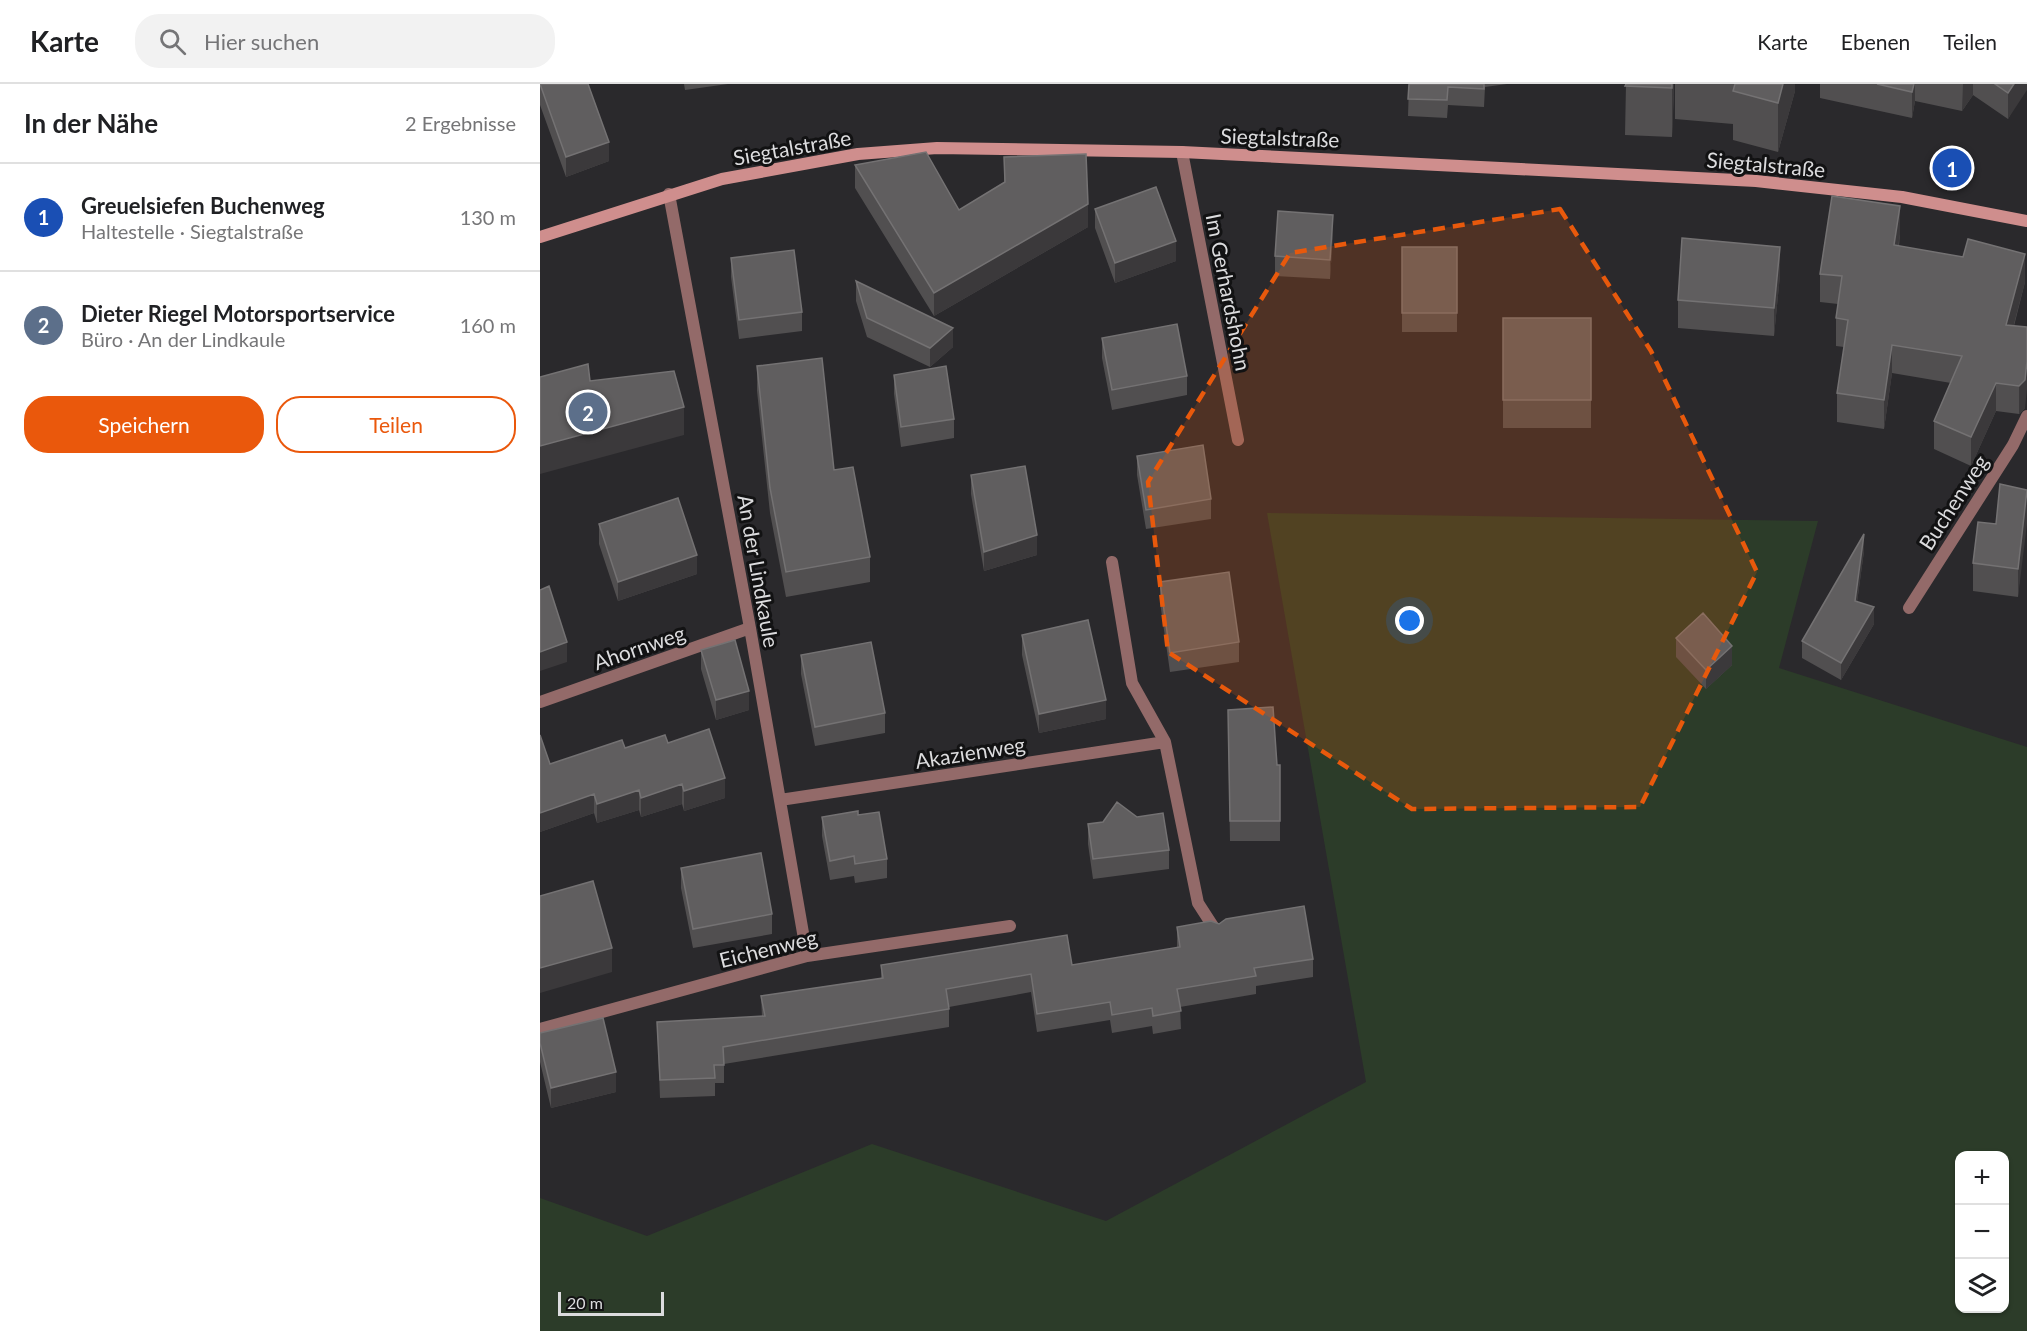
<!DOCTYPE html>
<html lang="de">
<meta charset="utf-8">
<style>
body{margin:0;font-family:Lato,sans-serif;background:#f2f2f2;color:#202124}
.controls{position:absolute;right:18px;bottom:18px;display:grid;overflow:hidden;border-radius:12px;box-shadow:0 2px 4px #0004}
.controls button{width:54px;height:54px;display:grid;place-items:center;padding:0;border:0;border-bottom:2px solid #e0e0e0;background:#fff;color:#202124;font:30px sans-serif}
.scale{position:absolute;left:18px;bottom:15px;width:106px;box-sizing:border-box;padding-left:6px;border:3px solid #dcdcde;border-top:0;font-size:16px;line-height:21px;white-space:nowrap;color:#dcdcde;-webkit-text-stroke:4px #121213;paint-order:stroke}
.you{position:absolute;left:870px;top:537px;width:21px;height:21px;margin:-15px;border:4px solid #fff;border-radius:50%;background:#1a73e8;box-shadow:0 0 0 9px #1a73e833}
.badge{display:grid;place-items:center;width:39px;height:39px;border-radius:50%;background:#ea580c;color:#fff;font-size:20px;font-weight:700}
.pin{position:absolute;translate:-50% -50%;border:3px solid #fff;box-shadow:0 2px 6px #0006}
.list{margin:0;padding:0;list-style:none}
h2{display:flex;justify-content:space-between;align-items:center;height:78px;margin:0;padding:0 24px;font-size:26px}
h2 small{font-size:20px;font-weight:400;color:#757577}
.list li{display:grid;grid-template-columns:39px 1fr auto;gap:18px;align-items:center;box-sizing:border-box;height:108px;padding:0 24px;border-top:2px solid #e0e0e0}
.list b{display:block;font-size:22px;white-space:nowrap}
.list p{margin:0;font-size:20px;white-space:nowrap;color:#757577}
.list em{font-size:20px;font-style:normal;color:#757577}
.actions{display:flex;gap:12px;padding:18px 24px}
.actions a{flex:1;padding:14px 0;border:2px solid #ea580c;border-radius:24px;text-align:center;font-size:21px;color:#ea580c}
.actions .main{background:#ea580c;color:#fff}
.icon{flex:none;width:33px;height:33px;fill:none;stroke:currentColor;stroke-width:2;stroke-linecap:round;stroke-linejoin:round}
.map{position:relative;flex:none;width:1487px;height:1247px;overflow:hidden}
header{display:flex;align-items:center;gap:36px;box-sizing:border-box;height:84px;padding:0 30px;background:#fff;border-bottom:2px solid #e0e0e0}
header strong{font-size:28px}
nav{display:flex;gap:33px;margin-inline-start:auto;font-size:21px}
.search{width:420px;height:54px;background:#f2f2f2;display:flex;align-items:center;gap:15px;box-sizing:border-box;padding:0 21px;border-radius:24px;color:#757577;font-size:22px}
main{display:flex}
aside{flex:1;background:#fff}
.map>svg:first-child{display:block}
.green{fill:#2c3c29;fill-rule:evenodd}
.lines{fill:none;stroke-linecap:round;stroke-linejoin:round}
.street{stroke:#936a69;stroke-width:12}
.secondary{stroke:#cf8e8d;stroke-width:12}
.wall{fill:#514f50}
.shaded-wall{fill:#3b393b}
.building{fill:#605e5f;stroke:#747273;stroke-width:1.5}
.marked{fill:#e8590c;fill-opacity:0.2;stroke:#e8590c;stroke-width:4.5;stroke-dasharray:12 8;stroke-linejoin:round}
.labels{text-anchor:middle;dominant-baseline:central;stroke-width:6;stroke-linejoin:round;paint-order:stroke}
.street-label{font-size:21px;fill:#dcdcde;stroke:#121213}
</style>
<header>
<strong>Karte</strong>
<div class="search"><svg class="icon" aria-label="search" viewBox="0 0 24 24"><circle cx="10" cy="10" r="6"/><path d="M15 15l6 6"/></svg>Hier suchen</div>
<nav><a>Karte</a><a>Ebenen</a><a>Teilen</a></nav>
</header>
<main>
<aside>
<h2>In der Nähe<small>2 Ergebnisse</small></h2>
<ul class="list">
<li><span class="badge" style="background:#1a4fb4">1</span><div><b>Greuelsiefen Buchenweg</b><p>Haltestelle · Siegtalstraße</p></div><em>130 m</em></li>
<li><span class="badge" style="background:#5c6f8a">2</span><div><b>Dieter Riegel Motorsportservice</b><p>Büro · An der Lindkaule</p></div><em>160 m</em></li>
</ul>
<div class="actions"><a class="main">Speichern</a><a>Teilen</a></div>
</aside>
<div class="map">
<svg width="1487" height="1247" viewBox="0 0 1487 1247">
<rect width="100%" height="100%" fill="#2a292c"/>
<path class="green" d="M 727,429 L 1278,437 L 1239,584 L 1487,663 L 1487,1247 L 0,1247 L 0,1114 L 107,1152 L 332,1060 L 566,1137 L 826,998 ZM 1420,1072 L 1464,1072 L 1464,1224 L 1420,1224 Z"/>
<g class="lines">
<path class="street" d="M 642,68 L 698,356
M 129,110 L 210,544 L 267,872
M 572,478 L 592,599 L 625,658
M 1369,524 L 1473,361 L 1487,332
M 0,618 L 210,544
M 240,716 L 625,658 L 658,819 L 678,850
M 0,945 L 267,872 L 470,842"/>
<path class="secondary" d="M 0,153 L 182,95 L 318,70 L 397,64 L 642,68 L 1216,97 L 1362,113 L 1487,137"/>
</g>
<path class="wall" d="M 0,0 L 69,77 L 26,93 L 0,21 Z
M 144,0 L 188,0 L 145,6 Z
M 869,0 L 967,0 L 945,3 L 944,23 L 908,21 L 907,34 L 868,32 Z
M 1086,0 L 1134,0 L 1132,53 L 1085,51 Z
M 1135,0 L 1255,0 L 1255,7 L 1238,68 L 1193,56 L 1193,40 L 1135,35 Z
M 1280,0 L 1487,0 L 1468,35 L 1433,11 L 1422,27 L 1375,17 L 1372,34 L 1280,14 Z
M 464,73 L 548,143 L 394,232 L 315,104 L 315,81 L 419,126 L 464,98 Z
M 555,125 L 636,177 L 575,199 L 555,144 Z
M 793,150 L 790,195 L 735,192 L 735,172 Z
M 1360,150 L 1359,162 L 1485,198 L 1474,242 L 1485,324 L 1479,330 L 1456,327 L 1431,382 L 1394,365 L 1394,337 L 1411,299 L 1352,289 L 1344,345 L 1297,338 L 1297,309 L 1304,263 L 1296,262 L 1296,234 L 1298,220 L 1280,218 L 1280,190 Z
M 862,163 L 917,163 L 917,248 L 862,248 Z
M 191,174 L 262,228 L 262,247 L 199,255 L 191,193 Z
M 1240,191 L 1234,252 L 1138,244 L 1138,216 Z
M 316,197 L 413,263 L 390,283 L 327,253 L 316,217 Z
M 963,234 L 1051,234 L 1051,344 L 963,344 Z
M 562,254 L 647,292 L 647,311 L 572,326 L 562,274 Z
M 217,282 L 294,386 L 330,473 L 330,498 L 246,513 L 230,429 L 217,307 Z
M 354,291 L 414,335 L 414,354 L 361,363 L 354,310 Z
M 597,372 L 671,415 L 671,435 L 606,445 L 597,391 Z
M 431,391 L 497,471 L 444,487 L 431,410 Z
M 1487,406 L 1478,513 L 1433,507 L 1433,479 L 1456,440 Z
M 59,440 L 157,490 L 78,517 L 59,460 Z
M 1324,467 L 1317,518 L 1334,540 L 1301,596 L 1262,574 L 1262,557 Z
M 620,498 L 699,558 L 699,578 L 630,588 L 620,518 Z
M 482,551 L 566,635 L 499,649 L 482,571 Z
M 1136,554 L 1192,581 L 1166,605 L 1136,573 Z
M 161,566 L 209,626 L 176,636 L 161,585 Z
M 261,571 L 345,629 L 345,649 L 275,662 L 261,590 Z
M 688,645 L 737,681 L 740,681 L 740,757 L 690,757 Z
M 0,651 L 10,680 L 128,659 L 185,714 L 144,727 L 142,720 L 101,733 L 99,726 L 57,739 L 54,729 L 0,748 Z
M 318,731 L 347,775 L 347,794 L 315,799 L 314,792 L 290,796 L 282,752 L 282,733 Z
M 548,740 L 629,766 L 629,785 L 553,795 L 548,760 Z
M 141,784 L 232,830 L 232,850 L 153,864 L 141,804 Z
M 637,843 L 773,875 L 773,893 L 716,902 L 716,910 L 640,923 L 641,945 L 613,950 L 612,942 L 572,949 L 570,936 L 497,948 L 491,908 L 409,923 L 409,943 L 184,980 L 184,999 L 175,999 L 175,1012 L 120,1014 L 117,938 L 222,933 L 221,912 L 341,894 L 341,881 L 532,881 L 637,864 Z
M 0,949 L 76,1008 L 11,1024 L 0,978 Z"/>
<path class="shaded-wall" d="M 1132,0 L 1134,0 L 1134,10 L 1132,53 Z
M 1243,0 L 1255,0 L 1255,7 L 1238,68 L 1238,19 Z
M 1374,0 L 1375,0 L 1375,17 L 1372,34 L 1372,8 Z
M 1423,0 L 1433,0 L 1433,11 L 1422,27 Z
M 1474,0 L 1487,0 L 1487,6 L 1468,35 L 1468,9 Z
M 69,58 L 69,77 L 26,93 L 26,73 Z
M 548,120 L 548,143 L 394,232 L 394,209 Z
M 1360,122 L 1360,150 L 1354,189 L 1354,161 Z
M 793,131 L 793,150 L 790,195 L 790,176 Z
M 636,157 L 636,177 L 575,199 L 575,179 Z
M 1240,163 L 1240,191 L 1234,252 L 1234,224 Z
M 1485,170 L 1485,198 L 1466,270 L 1466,241 Z
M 413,244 L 413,263 L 390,283 L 390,264 Z
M 1352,261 L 1352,289 L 1344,345 L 1344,316 Z
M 1487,277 L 1487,305 L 1485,324 L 1479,330 L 1479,302 Z
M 1456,299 L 1456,327 L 1431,382 L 1431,353 Z
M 144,323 L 144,351 L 0,390 L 0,362 Z
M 1487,412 L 1487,440 L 1478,513 L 1478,485 Z
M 1324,450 L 1324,467 L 1315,534 L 1315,517 Z
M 497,451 L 497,471 L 444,487 L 444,468 Z
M 157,471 L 157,490 L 78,517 L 78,498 Z
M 1334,523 L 1334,540 L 1301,596 L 1301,579 Z
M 27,558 L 27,578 L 0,587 L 0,568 Z
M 1192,562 L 1192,581 L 1166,605 L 1166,586 Z
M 209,607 L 209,626 L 176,636 L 176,616 Z
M 566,616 L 566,635 L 499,649 L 499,630 Z
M 185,694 L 185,714 L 144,727 L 144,707 Z
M 142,700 L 142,720 L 101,733 L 101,714 Z
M 99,706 L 99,726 L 57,739 L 57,720 Z
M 54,710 L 54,729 L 0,748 L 0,729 Z
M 72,864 L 72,888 L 0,909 L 0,884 Z
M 76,988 L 76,1008 L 11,1024 L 11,1004 Z"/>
<path class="building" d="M 0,0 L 48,0 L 69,58 L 26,73 Z
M 869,0 L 944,0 L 944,5 L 908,3 L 907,16 L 868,15 Z
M 1086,0 L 1132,0 L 1132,4 L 1085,2 Z
M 1195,0 L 1243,0 L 1238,19 L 1193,7 Z
M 1337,0 L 1374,0 L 1372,8 Z
M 1455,0 L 1474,0 L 1468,9 Z
M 386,68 L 419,126 L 465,98 L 464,73 L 546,70 L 548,120 L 394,209 L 315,81 Z
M 616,103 L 636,157 L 575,179 L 555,125 Z
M 1292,112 L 1360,122 L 1354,161 L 1423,173 L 1428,155 L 1485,170 L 1466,241 L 1487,243 L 1487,277 L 1485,296 L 1479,302 L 1456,299 L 1431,353 L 1394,337 L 1422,272 L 1352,261 L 1344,316 L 1297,309 L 1308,236 L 1296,234 L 1302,192 L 1280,190 Z
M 738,127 L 793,131 L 790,176 L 735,172 Z
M 1142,154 L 1240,163 L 1234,224 L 1138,216 Z
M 862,163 L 917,163 L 917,229 L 862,229 Z
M 254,166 L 262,228 L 199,236 L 191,174 Z
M 316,197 L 413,244 L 390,264 L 327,234 Z
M 963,234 L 1051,234 L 1051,316 L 963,316 Z
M 637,240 L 647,292 L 572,306 L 562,254 Z
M 282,274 L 294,386 L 313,383 L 330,473 L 246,488 L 230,404 L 217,282 Z
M 48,280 L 50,297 L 134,287 L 144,323 L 0,362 L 0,293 Z
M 406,282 L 414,335 L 361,343 L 354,291 Z
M 663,361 L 671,415 L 606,426 L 597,372 Z
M 485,382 L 497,451 L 444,468 L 431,391 Z
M 1460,400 L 1487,406 L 1478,485 L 1433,479 L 1438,438 L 1456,440 Z
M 138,414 L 157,471 L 78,498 L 59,440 Z
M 1324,450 L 1315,517 L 1334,523 L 1301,579 L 1262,557 Z
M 689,488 L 699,558 L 630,569 L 620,498 Z
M 9,502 L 27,558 L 0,568 L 0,506 Z
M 1163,529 L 1192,562 L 1166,586 L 1136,554 Z
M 548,536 L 566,616 L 499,630 L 482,551 Z
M 195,556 L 209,607 L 176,616 L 161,566 Z
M 331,558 L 345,629 L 275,643 L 261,571 Z
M 733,623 L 737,681 L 740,681 L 740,737 L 690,737 L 688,626 Z
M 169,645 L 185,694 L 144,707 L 142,700 L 101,714 L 99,706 L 57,720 L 54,710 L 0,729 L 0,651 L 10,680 L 82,656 L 85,664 L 125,651 L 128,659 Z
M 577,718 L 597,733 L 623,729 L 629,766 L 553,775 L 548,740 L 563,738 Z
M 318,727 L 318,731 L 339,728 L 347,775 L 315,780 L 314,772 L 290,777 L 282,733 Z
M 221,769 L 232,830 L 153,845 L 141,784 Z
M 53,797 L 72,864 L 0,884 L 0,812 Z
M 764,822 L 773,875 L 714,884 L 716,892 L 637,905 L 641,927 L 613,932 L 612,924 L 572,931 L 570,918 L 497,930 L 491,890 L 406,905 L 409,925 L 183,963 L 184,981 L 174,981 L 175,994 L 120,996 L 117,938 L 225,932 L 221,912 L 343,894 L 341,881 L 527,851 L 532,881 L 640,863 L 637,843 L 671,837 L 679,840 L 686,835 Z
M 63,934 L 76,988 L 11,1004 L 0,959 L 0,949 Z"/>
<path class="marked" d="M 1020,125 L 1111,267 L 1217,488 L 1100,723 L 872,725 L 628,568 L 608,398 L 750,169 Z"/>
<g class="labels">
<g class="street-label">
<text transform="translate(740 53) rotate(2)">Siegtalstraße</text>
<text transform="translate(252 63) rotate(-10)">Siegtalstraße</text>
<text transform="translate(1226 80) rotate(5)">Siegtalstraße</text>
<text transform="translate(689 208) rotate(79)">Im Gerhardshohn</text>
<text transform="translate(1413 418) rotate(-57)">Buchenweg</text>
<text transform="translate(219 487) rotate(80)">An der Lindkaule</text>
<text transform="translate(99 563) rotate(-19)">Ahornweg</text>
<text transform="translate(430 668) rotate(-9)">Akazienweg</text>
<text transform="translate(228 864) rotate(-14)">Eichenweg</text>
</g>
</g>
</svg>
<div class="controls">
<button>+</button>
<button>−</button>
<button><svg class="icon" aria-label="layers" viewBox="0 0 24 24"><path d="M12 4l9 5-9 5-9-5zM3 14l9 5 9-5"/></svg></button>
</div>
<div class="scale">20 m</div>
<div class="you"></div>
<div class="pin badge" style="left:1412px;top:84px;background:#1a4fb4">1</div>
<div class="pin badge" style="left:48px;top:328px;background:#5c6f8a">2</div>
</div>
</main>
